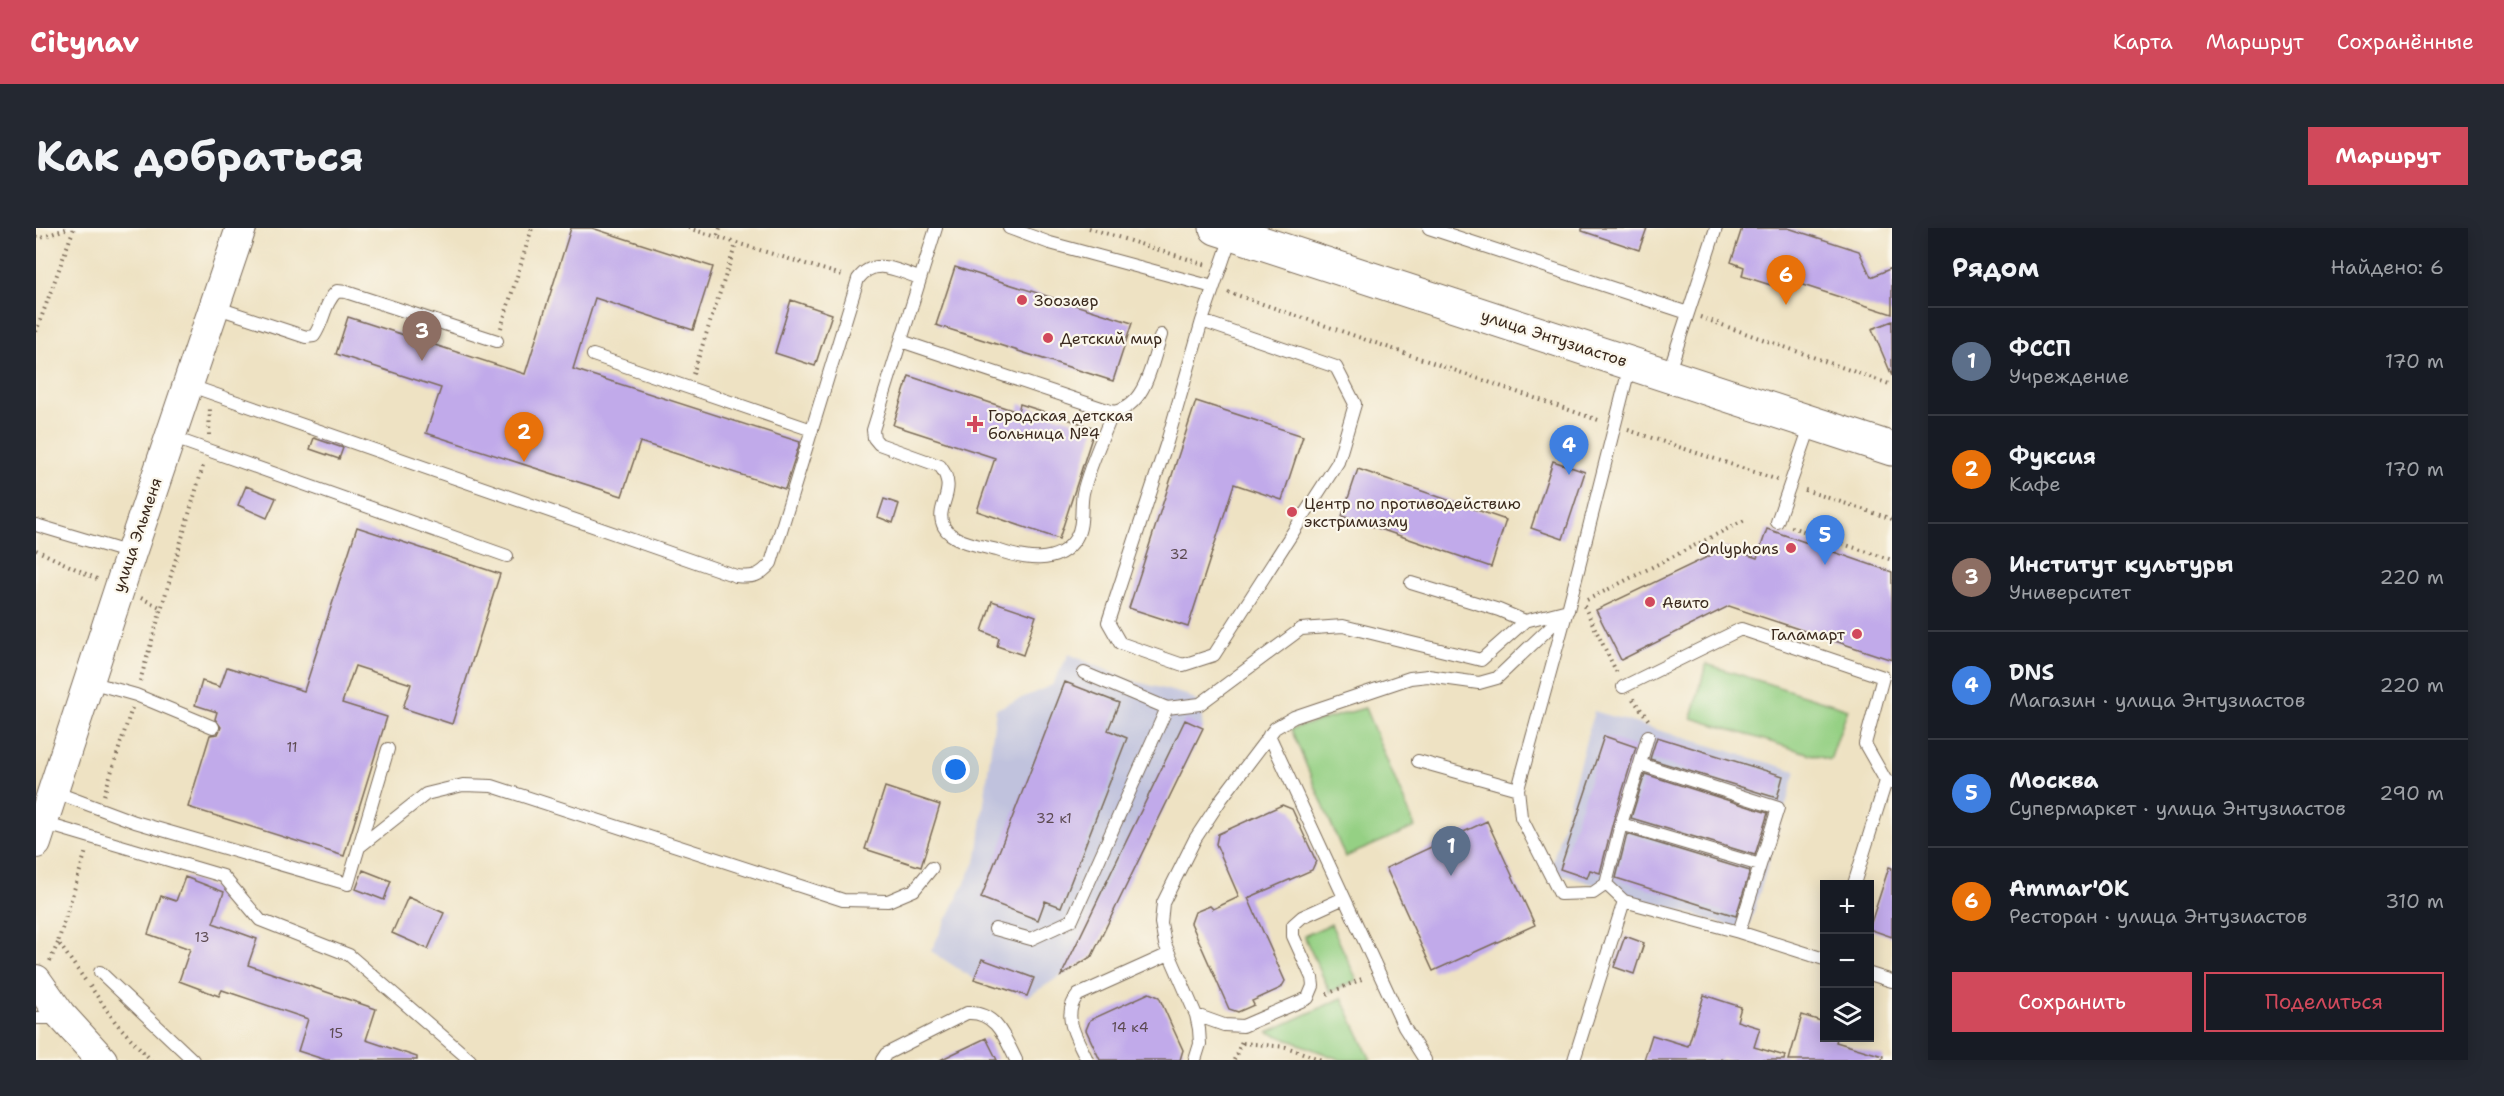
<!DOCTYPE html>
<html lang="ru">
<meta charset="utf-8">
<style>
body{margin:0;font-family:"Shantell Sans",sans-serif;background:#242831;color:#f1f3f6}
.controls{position:absolute;right:18px;bottom:18px;display:grid;overflow:hidden;border-radius:0px;box-shadow:0 3px 15px #0003}
.controls button{width:54px;height:54px;display:grid;place-items:center;padding:0;border:0;border-bottom:2px solid #363941;background:#171b24;color:#f1f3f6;font:30px sans-serif}
.you{position:absolute;left:920px;top:542px;width:21px;height:21px;margin:-15px;border:4px solid #fff;border-radius:50%;background:#1a73e8;box-shadow:0 0 0 9px #1a73e833}
.badge{display:grid;place-items:center;width:39px;height:39px;border-radius:50%;background:#d1495b;color:#fff;font-size:20px;font-weight:700}
.pin{position:absolute;translate:-50% -50px;filter:drop-shadow(0 2px 3px #0008)}
.pin::after{content:'';position:absolute;top:32px;width:21px;height:18px;background:inherit;clip-path:polygon(0 0,100% 0,50% 100%)}
.list{margin:0;padding:0;list-style:none}
h2{display:flex;justify-content:space-between;align-items:center;height:78px;margin:0;padding:0 24px;font-size:26px}
h2 small{font-size:20px;font-weight:400;color:#9ea1a6}
.list li{display:grid;grid-template-columns:39px 1fr auto;gap:18px;align-items:center;box-sizing:border-box;height:108px;padding:0 24px;border-top:2px solid #363941}
.list b{display:block;font-size:22px;white-space:nowrap}
.list p{margin:0;font-size:20px;white-space:nowrap;color:#9ea1a6}
.list em{font-size:20px;font-style:normal;color:#9ea1a6}
.actions{display:flex;gap:12px;padding:18px 24px}
.actions a{flex:1;padding:14px 0;border:2px solid #d1495b;border-radius:0px;text-align:center;font-size:21px;color:#d1495b}
.actions .main{background:#d1495b;color:#fff}
.icon{flex:none;width:33px;height:33px;fill:none;stroke:currentColor;stroke-width:2;stroke-linecap:round;stroke-linejoin:round}
.map{position:relative;flex:none;width:1856px;height:832px;overflow:hidden;border-radius:0px}
header{display:flex;align-items:center;gap:36px;box-sizing:border-box;height:84px;padding:0 30px;background:#d1495b;color:#fff}
header strong{font-size:28px}
nav{display:flex;gap:33px;margin-inline-start:auto;font-size:21px}
.intro{display:flex;align-items:center;justify-content:space-between;box-sizing:border-box;height:144px;padding:0 36px}
h1{margin:0;font-size:42px}
.button{padding:15px 27px;border-radius:0px;background:#d1495b;color:#fff;font-size:21px;font-weight:700}
main{display:flex;gap:36px;padding:0 36px}
aside{flex:1;background:#171b24;border-radius:0px;box-shadow:0 3px 15px #0003}
.map>svg:first-child{display:block}
.industrial{fill:#c0c2dd}
.green{fill:#95d084;stroke:#687d51;stroke-width:1.5}
.building{fill:#c1aaea}
.lines{fill:none;stroke-linecap:round;stroke-linejoin:round}
.service-casing{stroke:#7a6a58;stroke-width:14}
.tertiary-casing{stroke:#7a6a58;stroke-width:32}
.secondary-casing{stroke:#7a6a58;stroke-width:35}
.path{stroke:#7a6a58;stroke-width:4;stroke-dasharray:1.5 4.5;stroke-linecap:butt}
.service{stroke:#fff;stroke-width:12}
.tertiary{stroke:#fff;stroke-width:30}
.secondary{stroke:#fff;stroke-width:33}
.poi-dot{fill:#d1495b;stroke:#fbf7ec;stroke-width:2}
.labels{text-anchor:middle;dominant-baseline:central;stroke-width:4.5;stroke-linejoin:round;paint-order:stroke}
.number-label{font-size:14px;fill:#5c4a51}
.poi-label{font-size:16px;fill:#3b2a1e;stroke:#fbf7ec;text-anchor:start}
.street-label{font-size:16px;fill:#3b2a1e;stroke:#fbf7ec}
</style>
<header>
<strong>Citynav</strong>
<nav><a>Карта</a><a>Маршрут</a><a>Сохранённые</a></nav>
</header>
<div class="intro"><h1>Как добраться</h1><a class="button">Маршрут</a></div>
<main>
<div class="map">
<svg width="1856" height="832" viewBox="0 0 1856 832">
<rect width="100%" height="100%" fill="#fbf7ec"/>
<filter id="ink" filterUnits="userSpaceOnUse"><feTurbulence type="fractalNoise" baseFrequency=".0167" numOctaves="2"/><feDisplacementMap in="SourceGraphic" scale="12" xChannelSelector="R" yChannelSelector="G"/><feConvolveMatrix kernelMatrix="1 2 1 2 8 2 1 2 1" color-interpolation-filters="sRGB"/></filter>
<filter id="wash" filterUnits="userSpaceOnUse"><feTurbulence type="fractalNoise" baseFrequency=".008" numOctaves="4" result="noise"/><feDisplacementMap in="SourceGraphic" scale="24" xChannelSelector="R" yChannelSelector="G"/><feGaussianBlur stdDeviation="1.35" result="paint"/><feColorMatrix in="noise" values="0 0 0 0 0 0 0 0 0 0 0 0 0 0 0 0 0 1.4 0 .05"/><feComposite in="paint" operator="in"/></filter>
<g filter="url(#wash)">
<rect width="100%" height="100%" fill="#eee2c3"/>
<path class="industrial" d="M 1033,426 L 1094,452 L 1151,467 L 1164,476 L 1167,500 L 1056,728 L 993,768 L 938,751 L 895,723 L 941,630 L 960,481 L 1016,457 Z
M 1558,483 L 1760,543 L 1712,703 L 1514,643 Z"/>
<path class="green" d="M 1670,436 L 1812,481 L 1794,532 L 1656,490 Z
M 1329,480 L 1379,599 L 1309,629 L 1255,501 Z
M 1295,696 L 1321,752 L 1294,764 L 1268,708 Z
M 1306,770 L 1335,832 L 1305,832 L 1232,804 Z"/>
<g id="blocks">
<path class="building" d="M 535,0 L 556,0 L 677,39 L 657,102 L 559,70 L 537,141 L 764,214 L 749,261 L 604,214 L 586,268 L 390,205 L 405,160 L 300,126 L 312,89 L 489,146 Z
M 1546,0 L 1611,0 L 1603,22 L 1546,3 Z
M 1706,0 L 1752,0 L 1823,23 L 1835,49 L 1856,40 L 1856,86 L 1745,50 L 1741,59 L 1706,48 L 1708,39 L 1695,34 Z
M 919,39 L 1096,95 L 1077,153 L 900,97 Z
M 755,72 L 796,86 L 779,138 L 739,125 Z
M 1856,93 L 1856,148 L 1836,101 Z
M 873,148 L 982,184 L 984,176 L 1059,200 L 1023,311 L 941,283 L 959,230 L 857,197 Z
M 1160,173 L 1267,208 L 1246,272 L 1198,256 L 1152,399 L 1093,380 Z
M 278,210 L 307,220 L 303,231 L 274,221 Z
M 1517,233 L 1549,244 L 1527,311 L 1495,300 Z
M 1322,241 L 1470,292 L 1455,339 L 1306,288 Z
M 210,258 L 240,270 L 231,290 L 202,277 Z
M 848,271 L 863,276 L 857,295 L 842,289 Z
M 321,299 L 464,346 L 416,496 L 367,480 L 375,456 L 319,438 L 306,475 L 351,489 L 308,628 L 152,579 L 174,507 L 182,506 L 185,499 L 179,491 L 181,484 L 159,477 L 166,453 L 184,459 L 191,439 L 268,463 Z
M 1731,301 L 1856,344 L 1856,432 L 1693,378 L 1585,432 L 1560,382 L 1690,320 L 1721,330 Z
M 956,373 L 1000,388 L 987,427 L 961,418 L 963,410 L 946,403 Z
M 1029,454 L 1083,475 L 1072,502 L 1091,510 L 1025,679 L 1009,673 L 1002,692 L 945,670 Z
M 1149,492 L 1167,500 L 1056,728 L 1025,748 Z
M 1568,508 L 1600,519 L 1577,594 L 1564,645 L 1554,642 L 1551,650 L 1524,641 Z
M 1621,509 L 1747,548 L 1741,570 L 1614,531 Z
M 1609,546 L 1732,585 L 1719,627 L 1595,590 Z
M 849,559 L 904,577 L 885,639 L 829,621 Z
M 1246,577 L 1256,581 L 1280,633 L 1276,642 L 1212,670 L 1249,753 L 1245,760 L 1216,773 L 1218,777 L 1202,784 L 1193,781 L 1155,695 L 1159,684 L 1174,678 L 1177,681 L 1203,669 L 1180,616 L 1182,606 Z
M 1451,593 L 1499,697 L 1397,743 L 1350,640 Z
M 1591,606 L 1714,643 L 1700,688 L 1580,650 Z
M 1853,639 L 1856,640 L 1856,709 L 1833,701 Z
M 327,642 L 355,653 L 348,672 L 320,661 Z
M 149,649 L 188,664 L 177,695 L 221,711 L 212,737 L 340,781 L 330,812 L 381,829 L 381,832 L 290,832 L 262,823 L 272,791 L 186,762 L 183,768 L 143,753 L 154,721 L 112,706 L 125,668 L 140,673 Z
M 372,669 L 408,685 L 392,721 L 356,705 Z
M 1589,708 L 1608,715 L 1598,746 L 1578,739 Z
M 946,731 L 998,750 L 991,768 L 938,751 Z
M 1113,765 L 1123,769 L 1135,796 L 1147,822 L 1144,832 L 1064,832 L 1050,802 L 1054,792 Z
M 1668,767 L 1705,779 L 1701,793 L 1724,800 L 1718,819 L 1749,828 L 1748,832 L 1692,832 L 1685,830 L 1685,832 L 1608,832 L 1616,807 L 1652,818 Z
M 1766,787 L 1788,794 L 1788,810 L 1801,810 L 1800,814 L 1847,828 L 1846,832 L 1753,832 Z
M 950,810 L 961,832 L 904,832 Z"/>
</g>
</g>
<g filter="url(#ink)">
<use href="#blocks" fill-opacity="0" stroke="#7a6a58" stroke-width="1.5"/>
<g class="lines">
<g class="service-casing">
<path id="service" d="M 900,0 L 837,202 L 838,210 L 843,216 L 904,238 C 924,264 897,278 908,299 C 916,314 946,318 961,322 C 987,331 1022,339 1040,310 C 1048,297 1044,280 1047,265 C 1053,238 1067,210 1077,184
M 973,0 L 1014,15 L 1177,59
M 1393,0 L 1652,85
M 179,79 L 270,109 L 278,108 C 288,94 288,75 301,63 L 310,64 L 461,113
M 1166,93 L 1300,139 L 1319,176 L 1302,234 L 1178,427 L 1147,437 L 1084,415 L 1072,394 L 1131,214 L 1166,93 L 1196,6
M 865,113 L 1077,184 C 1110,179 1116,134 1125,107
M 557,127 L 776,202
M 1637,131 L 1680,0
M 152,157 L 700,348 C 717,350 724,348 735,335 L 822,51 C 839,28 861,43 884,50
M 135,209 L 471,328
M 1741,294 L 1775,196
M 0,297 L 94,325
M 1375,355 L 1463,382 L 1489,393
M 1048,445 L 1131,480
M 54,454 L 100,467 L 177,499
M 1587,459 L 1705,401 L 1847,449 L 1829,516 L 1850,553
M 1233,507 L 1368,799 L 1389,832
M 1382,533 L 1482,561 L 1530,386
M 1604,536 L 1612,508
M 1482,561 L 1485,589 L 1524,666 L 1557,665 L 1570,656
M 16,563 L 99,594 L 312,656 L 352,521
M 7,595 L 187,648 L 224,692 L 313,727 L 434,832
M 1585,596 L 1724,637
M 323,619 L 390,566 L 427,557 L 456,558 L 807,672 L 852,673 L 878,662 L 896,640
M 1818,656 L 1850,553 L 1856,555
M 1588,673 L 1570,656 L 1585,596 L 1604,536 L 1742,580 L 1703,704
M 959,701 L 995,711 L 1036,692 L 1131,480 L 1164,476 L 1265,401 L 1307,398 L 1445,432 L 1489,393 L 1532,382 L 1594,137
M 64,744 L 157,832
M 1834,746 L 1856,753
M 1160,787 L 1188,797 L 1207,798 L 1272,770 L 1277,758 L 1276,750 L 1257,708 L 1257,697 L 1266,689 L 1308,670
M 0,790 L 13,790 L 23,786
M 846,832 L 850,826 L 931,785 C 960,783 969,810 980,832
M 1051,832 C 1042,811 1024,788 1042,767 L 1133,726
M 1159,832 L 1164,816 L 1163,801 L 1160,787 L 1129,716 L 1125,695 L 1127,675 L 1159,611 L 1186,570 L 1239,500 L 1258,489 L 1374,450 L 1392,448 L 1443,455 L 1461,450 L 1531,383
M 1538,832 L 1588,673 L 1703,704 L 1788,731"/>
</g>
<g class="tertiary-casing">
<path id="tertiary" d="M 0,615 L 95,325 L 205,0
M 0,752 L 24,786 L 66,832"/>
</g>
<g class="secondary-casing">
<path id="secondary" d="M 1180,0 L 1856,221"/>
</g>
<path class="path" d="M 652,0 L 681,9
M 684,0 L 681,9 L 809,48
M 1053,0 L 1171,37
M 0,9 L 5,10 L 32,0
M 1192,64 L 1565,193
M 1664,89 L 1856,157
M 465,100 L 496,0
M 0,104 L 38,0
M 657,146 L 700,16
M 1592,202 L 1742,252
M 173,207 L 174,179
M 1769,262 L 1856,291
M 1755,299 L 1856,332
M 0,322 L 61,351
M 105,370 L 126,380
M 1551,372 L 1711,291
M 1548,378 L 1582,447
M 104,453 L 168,235
M 1597,471 L 1614,494
M 68,567 L 96,480
M 14,733 L 22,715
M 49,752 L 22,714 L 50,623
M 54,758 L 80,795 L 115,832
M 1291,766 L 1328,750
M 1207,815 L 1250,819 L 1286,832
M 1198,832 L 1206,813"/>
<use href="#service" class="service"/>
<use href="#tertiary" class="tertiary"/>
<use href="#secondary" class="secondary"/>
</g>
</g>
<g class="poi-dot">
<circle cx="986" cy="72" r="6"/>
<circle cx="1012" cy="110" r="6"/>
<path d="M936 187h6v6h6v6h-6v6h-6v-6h-6v-6h6z"/>
<circle cx="1256" cy="284" r="6"/>
<circle cx="1755" cy="320" r="6"/>
<circle cx="1614" cy="374" r="6"/>
<circle cx="1821" cy="406" r="6"/>
</g>
<g class="labels">
<g class="number-label">
<text x="1143" y="326">32</text>
<text x="256" y="519">11</text>
<text x="1018" y="590">32 к1</text>
<text x="166" y="709">13</text>
<text x="1094" y="799">14 к4</text>
<text x="300" y="805">15</text>
</g>
<g class="poi-label">
<text x="998" y="72">Зоозавр</text>
<text x="1024" y="110">Детский мир</text>
<text x="952" y="187">Городская детская<tspan x="952" dy="18">больница №4</tspan></text>
<text x="1268" y="275">Центр по противодействию<tspan x="1268" dy="18">экстримизму</tspan></text>
<text x="1743" y="320" text-anchor="end">Onlyphons</text>
<text x="1626" y="374">Авито</text>
<text x="1809" y="406" text-anchor="end">Галамарт</text>
</g>
<g class="street-label">
<text transform="translate(1518 110) rotate(18)">улица Энтузиастов</text>
<text transform="translate(101 307) rotate(-71)">улица Эльменя</text>
</g>
</g>
</svg>
<div class="controls">
<button>+</button>
<button>−</button>
<button><svg class="icon" aria-label="layers" viewBox="0 0 24 24"><path d="M12 4l9 5-9 5-9-5zM3 14l9 5 9-5"/></svg></button>
</div>
<div class="you"></div>
<div class="pin badge" style="left:1415px;top:648px;background:#5c6f8a">1</div>
<div class="pin badge" style="left:488px;top:234px;background:#e8710a">2</div>
<div class="pin badge" style="left:386px;top:133px;background:#8d6e63">3</div>
<div class="pin badge" style="left:1533px;top:247px;background:#3f7fe0">4</div>
<div class="pin badge" style="left:1789px;top:337px;background:#3f7fe0">5</div>
<div class="pin badge" style="left:1750px;top:77px;background:#e8710a">6</div>
</div>
<aside>
<h2>Рядом<small>Найдено: 6</small></h2>
<ul class="list">
<li><span class="badge" style="background:#5c6f8a">1</span><div><b>ФССП</b><p>Учреждение</p></div><em>170 m</em></li>
<li><span class="badge" style="background:#e8710a">2</span><div><b>Фуксия</b><p>Кафе</p></div><em>170 m</em></li>
<li><span class="badge" style="background:#8d6e63">3</span><div><b>Институт культуры</b><p>Университет</p></div><em>220 m</em></li>
<li><span class="badge" style="background:#3f7fe0">4</span><div><b>DNS</b><p>Магазин · улица Энтузиастов</p></div><em>220 m</em></li>
<li><span class="badge" style="background:#3f7fe0">5</span><div><b>Москва</b><p>Супермаркет · улица Энтузиастов</p></div><em>290 m</em></li>
<li><span class="badge" style="background:#e8710a">6</span><div><b>Ammar'OK</b><p>Ресторан · улица Энтузиастов</p></div><em>310 m</em></li>
</ul>
<div class="actions"><a class="main">Сохранить</a><a>Поделиться</a></div>
</aside>
</main>
